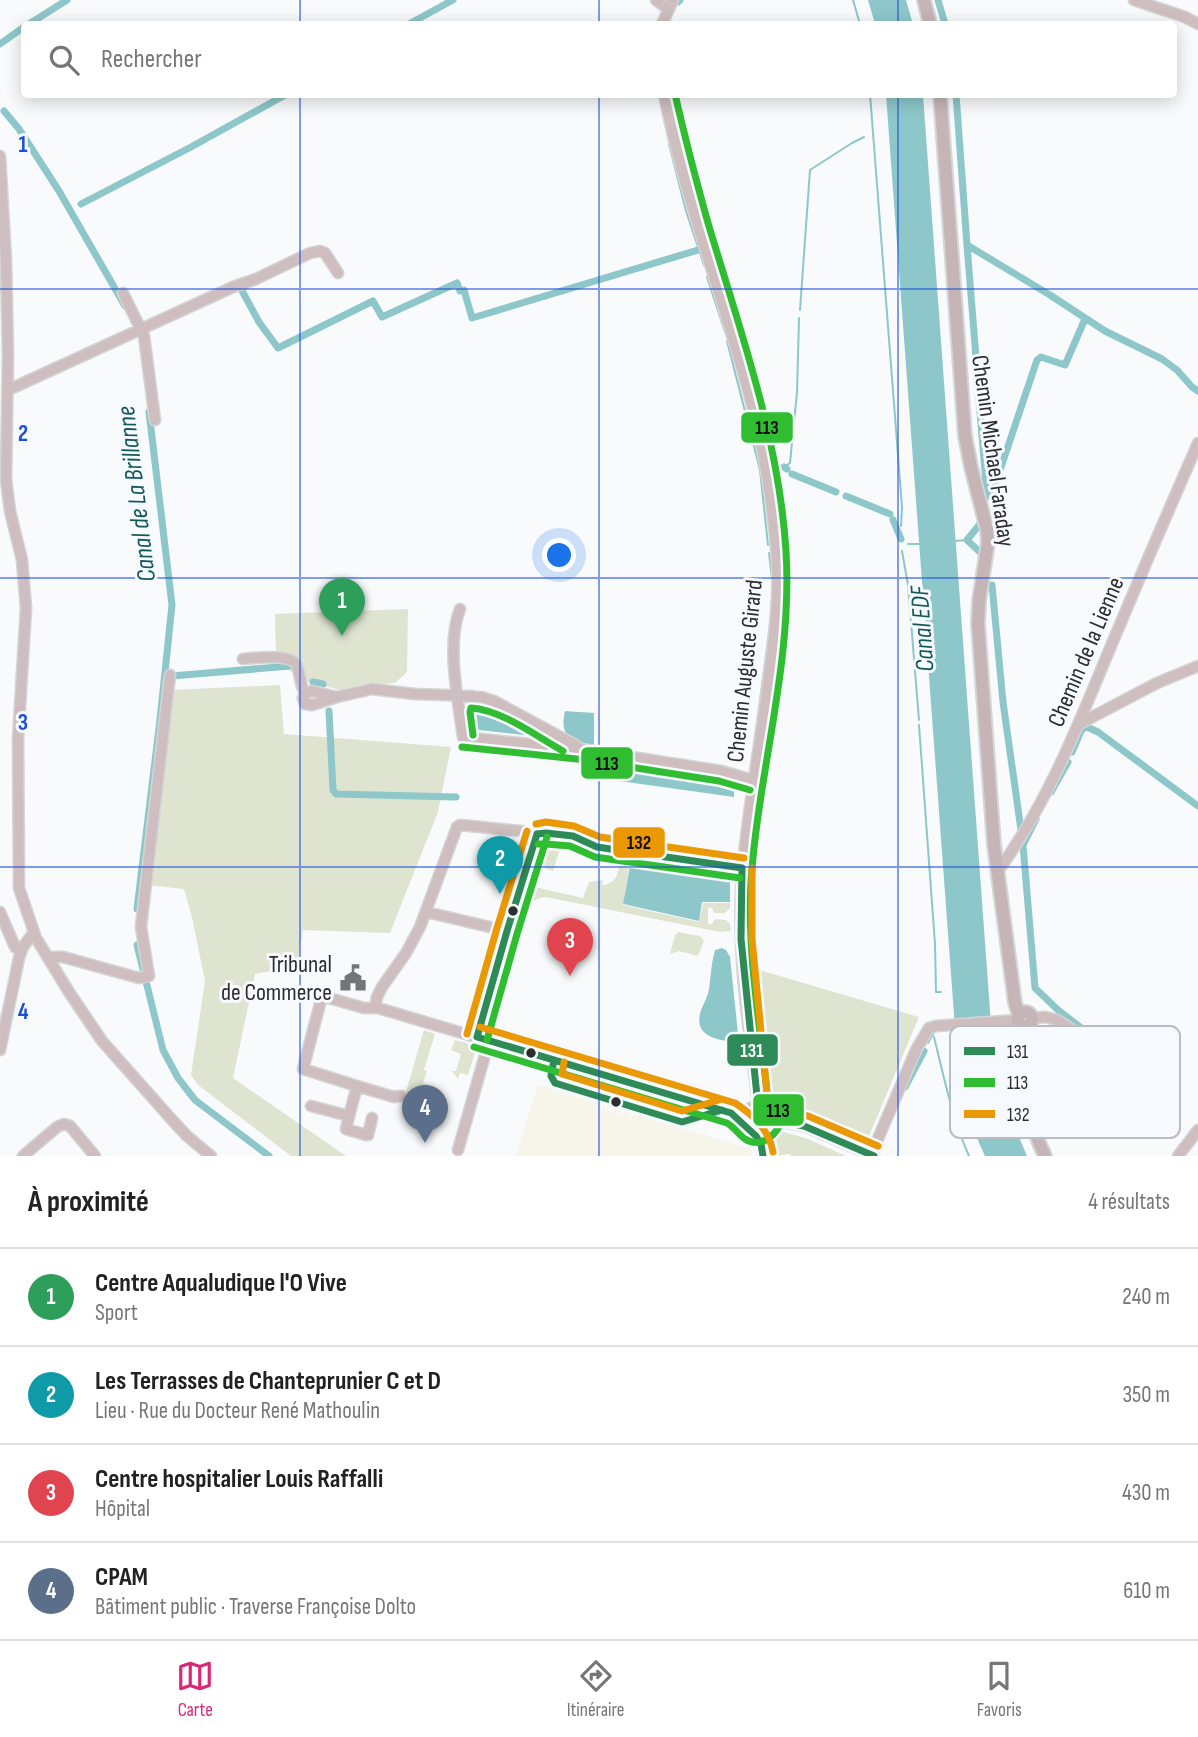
<!DOCTYPE html>
<html lang="fr">
<meta charset="utf-8">
<style>
body{margin:0;font-family:"Sofia Sans Condensed",sans-serif;background:#f6f6f6;color:#222}
.you{position:absolute;left:560px;top:556px;width:24px;height:24px;margin:-18px;border:5px solid #fff;border-radius:50%;background:#1a73e8;box-shadow:0 0 0 10px #1a73e833}
.badge{display:grid;place-items:center;width:46px;height:46px;border-radius:50%;background:#db2777;color:#fff;font-size:23px;font-weight:700}
.pin{position:absolute;translate:-50% -58px;filter:drop-shadow(0 2px 4px #0008)}
.pin::after{content:'';position:absolute;top:37px;width:24px;height:21px;background:inherit;clip-path:polygon(0 0,100% 0,50% 100%)}
.list{margin:0;padding:0;list-style:none}
h2{display:flex;justify-content:space-between;align-items:center;height:91px;margin:0;padding:0 28px;font-size:30px}
h2 small{font-size:23px;font-weight:400;color:#767676}
.list li{display:grid;grid-template-columns:46px 1fr auto;gap:21px;align-items:center;box-sizing:border-box;height:98px;padding:0 28px;border-top:2px solid #e0e0e0}
.list b{display:block;font-size:26px;white-space:nowrap}
.list p{margin:0;font-size:23px;white-space:nowrap;color:#767676}
.list em{font-size:23px;font-style:normal;color:#767676}
.icon{flex:none;width:38px;height:38px;fill:none;stroke:currentColor;stroke-width:2;stroke-linecap:round;stroke-linejoin:round}
.map{position:relative;flex:none;width:1198px;height:1156px;overflow:hidden}
.search{position:absolute;background:#fff;box-shadow:0 4px 18px #0003;left:21px;right:21px;top:21px;height:77px;display:flex;align-items:center;gap:18px;box-sizing:border-box;padding:0 24px;border-radius:7px;color:#767676;font-size:26px}
.sheet{height:483px;background:#fff}
nav{display:flex;justify-content:space-around;align-items:center;box-sizing:border-box;height:98px;border-top:2px solid #e0e0e0;background:#fff;font-size:19px;color:#767676}
nav a{display:grid;justify-items:center;gap:4px}
nav .on{color:#db2777}
.map>svg:first-child{display:block}
.education{fill:#f7f4e9}
.green{fill:#dfe4d1}
.water{fill:#8ec7c9}
.lines{fill:none;stroke-linecap:round;stroke-linejoin:round}
.stream{stroke:#8ec7c9;stroke-width:2}
.canal{stroke:#8ec7c9;stroke-width:7}
.minor-casing{stroke:#d4d5d6;stroke-width:13}
.major-casing{stroke:#d4d5d6;stroke-width:16}
.minor{stroke:#cebec0;stroke-width:10}
.major{stroke:#c5b5b6;stroke-width:12}
.bus-1-casing{stroke:#f6fafe;stroke-width:12}
.bus-2-casing{stroke:#f6fafe;stroke-width:12}
.bus-3-casing{stroke:#f6fafe;stroke-width:12}
.bus-1{stroke:#2e8b57;stroke-width:7}
.bus-2{stroke:#31bd32;stroke-width:7}
.bus-3{stroke:#ea9905;stroke-width:7}
.grid{fill:none;stroke:#1d4ed8;stroke-width:2;stroke-opacity:0.55}
.bus-dot{fill:#2c2d2f;stroke:#f6fafe;stroke-width:2.5}
.labels{text-anchor:middle;dominant-baseline:central;stroke-width:6;stroke-linejoin:round;paint-order:stroke}
.street-label{font-size:24px;fill:#2c2d2f;stroke:#f6fafe}
.poi-label{font-size:24px;fill:#2c2d2f;stroke:#f6fafe;text-anchor:end}
.water-label{font-size:26px;font-style:italic;fill:#115859;stroke:#f6fafe}
.key{fill:#f6fafe;stroke:#b9bcc0;stroke-width:2}
.key-label{font-size:19px;fill:#2c2d2f}
.grid-label{font-size:23px;text-anchor:middle;font-weight:bold;fill:#1d4ed8;stroke:#f6fafe;stroke-width:6;stroke-linejoin:round;paint-order:stroke}
.line-badge{stroke:#f6fafe;stroke-width:2.5}
.badge-label{font-size:19px;text-anchor:middle;font-weight:bold;fill:#fff}
.pale-badge-label{font-size:19px;text-anchor:middle;font-weight:bold;fill:#111}
</style>
<div class="map">
<svg width="1198" height="1156" viewBox="0 0 1198 1156">
<rect width="100%" height="100%" fill="#f8fafc"/>
<path class="education" d="M 538,1085 L 600,1104 L 602,1114 L 603,1114 L 603,1104 L 605,1105 L 605,1115 L 607,1106 L 608,1106 L 607,1116 L 609,1106 L 610,1116 L 613,1107 L 614,1115 L 615,1108 L 617,1109 L 616,1117 L 619,1109 L 620,1110 L 618,1118 L 622,1110 L 621,1118 L 626,1111 L 628,1112 L 625,1118 L 630,1112 L 632,1113 L 628,1119 L 632,1117 L 634,1114 L 636,1114 L 635,1117 L 640,1116 L 732,1143 L 751,1149 L 752,1156 L 516,1156 Z"/>
<path class="green" d="M 408,609 L 407,672 L 395,683 L 359,685 L 348,692 L 301,680 L 276,659 L 275,614 Z
M 280,685 L 284,734 L 451,747 L 438,812 L 390,933 L 303,930 L 297,966 L 255,974 L 233,1078 L 346,1156 L 291,1156 L 198,1085 L 191,1075 L 205,981 L 192,917 L 184,889 L 148,885 L 172,690 Z
M 548,837 L 563,839 L 553,871 L 535,865 L 542,839 L 547,839 Z
M 623,855 L 631,855 L 623,905 L 699,922 L 703,903 L 730,903 L 730,908 L 725,913 L 714,913 L 712,908 L 708,907 L 708,924 L 712,924 L 715,919 L 726,920 L 730,924 L 731,931 L 720,932 L 546,897 C 526,899 526,914 521,930 L 515,929 L 527,889 L 535,887 L 583,898 L 589,882 L 603,880 L 602,885 L 604,885 C 623,880 615,868 623,855 Z
M 678,932 L 700,936 L 704,941 L 698,956 L 679,951 L 670,954 L 675,935 Z
M 753,968 L 919,1017 L 869,1136 L 862,1141 L 814,1118 L 777,1108 L 774,1105 Z
M 424,1030 L 435,1034 L 424,1070 L 427,1071 L 423,1083 L 433,1086 L 428,1101 L 405,1095 Z
M 455,1040 L 477,1046 L 468,1075 L 460,1073 L 458,1079 L 452,1071 L 456,1071 L 461,1054 L 451,1050 Z
M 653,1099 L 706,1114 L 688,1119 L 638,1105 L 639,1101 L 643,1102 Z
M 778,1130 L 808,1139 L 846,1156 L 791,1156 L 790,1154 L 773,1156 L 771,1139 Z"/>
<path class="water" d="M 868,0 L 906,0 L 913,24 L 875,24 Z
M 886,95 L 923,95 L 992,1038 L 1003,1095 L 1013,1123 L 1027,1156 L 985,1156 C 970,1125 962,1089 957,1055 Z
M 471,702 C 493,700 514,717 532,728 L 534,730 L 534,735 L 532,736 L 470,729 L 465,723 L 465,709 Z
M 565,711 L 594,713 L 594,745 C 571,741 559,737 565,711 Z
M 598,760 L 721,779 C 730,783 735,787 734,797 L 598,778 Z
M 632,855 L 730,869 L 730,902 L 702,902 L 699,921 L 623,904 Z
M 722,948 L 726,950 L 730,957 L 739,1043 C 719,1040 692,1038 701,1010 C 704,1003 708,996 709,989 C 711,976 711,964 715,950 Z"/>
<g class="lines">
<path class="stream" d="M 853,0 L 860,24
M 870,94 L 902,507 L 901,526
M 669,144 L 686,211 L 704,265
M 707,277 L 725,332
M 800,310 L 810,170 L 852,143 L 864,137
M 727,341 L 760,470 L 768,545
M 771,469 L 784,467 L 790,463 L 797,392 L 799,318
M 954,541 L 967,540
M 908,544 L 920,544
M 902,551 L 908,585 L 919,720
M 769,553 L 772,578 L 772,598
M 919,725 L 935,944 L 936,992 L 941,992
M 754,745 L 771,618
M 934,1037 C 944,1077 952,1118 969,1156
M 928,1043 L 934,1032"/>
<path class="canal" d="M 938,0 L 945,24
M 678,2 L 680,0
M 29,24 L 67,0
M 409,24 L 453,0
M 0,44 L 24,27
M 956,94 L 967,245
M 4,111 L 19,129 L 59,191 L 125,306
M 81,204 L 191,147 L 287,94
M 235,289 L 240,287 L 259,322 L 278,348 L 373,301 L 382,317 L 457,283 L 460,291
M 464,290 L 472,318 L 698,250
M 977,370 L 967,245 L 1050,295 L 1105,331 L 1162,359 L 1177,370 L 1192,387 L 1198,391
M 977,376 L 987,496
M 784,467 L 787,469
M 792,474 L 836,492
M 846,496 L 890,514
M 987,496 L 991,497 L 1037,360 L 1041,357 L 1065,365 L 1085,319
M 893,520 L 901,539
M 980,524 L 967,540 L 982,554
M 992,585 L 1003,702 L 1021,830
M 172,676 L 290,666
M 313,682 L 323,684
M 329,711 L 333,790 L 336,794 L 456,797
M 1072,752 L 1081,731 L 1085,726 L 1098,732 L 1198,806
M 1051,792 L 1068,762
M 1036,819 L 1023,845 L 1035,988 L 1059,1011
M 137,909 L 160,720 L 172,605 L 149,412
M 137,945 L 163,1050 L 178,1078 L 195,1100 L 269,1156
M 1058,1010 L 1089,1034
M 905,1087 L 924,1051"/>
<g class="minor-casing">
<path id="minor" d="M 656,0 L 668,9
M 1134,0 L 1185,17 L 1198,24
M 662,24 L 673,0
M 664,94 C 686,207 730,313 757,425 C 767,469 774,515 777,561 C 779,600 774,638 769,676 C 761,739 749,802 743,865 C 735,942 748,1020 757,1096 L 762,1107 L 770,1115 L 778,1121 L 804,1126 L 874,1156
M 0,156 L 6,261 L 8,355 L 6,479 L 10,511 L 22,560 L 26,608 L 18,739 L 19,888 L 36,938 L 69,992 L 102,1041 L 173,1121 L 187,1136 L 211,1156
M 123,293 L 144,336 L 155,420
M 8,390 L 233,287 L 256,279 L 310,253 L 320,251 L 325,253 L 338,273
M 460,609 C 446,645 458,699 463,737 L 587,750 L 721,771 L 753,780
M 243,659 C 255,658 292,653 297,666 C 301,676 299,683 305,693
M 337,697 L 312,691 L 305,693 L 303,698 L 305,704 L 312,705 L 337,697 L 372,689 L 415,694 L 473,696
M 467,697 L 481,697 L 494,701 L 577,746
M 1079,724 L 1157,683 L 1198,666
M 998,871 C 1046,805 1075,733 1106,658 C 1136,586 1167,514 1198,443
M 0,912 L 15,947 L 21,951
M 426,912 L 507,931
M 47,957 L 63,957 L 139,978 L 149,976 L 141,927 L 170,675
M 278,992 L 308,993 L 322,996 L 364,1008 L 378,1008 L 731,1113 C 744,1121 753,1131 761,1144
M 375,1008 L 377,997 L 382,987 L 406,953 L 420,927 L 457,827 L 460,825 L 531,832 L 537,834 L 546,833 L 573,836 L 597,847 L 742,868
M 1033,1018 L 1045,1017 L 1057,1020 L 1090,1041 L 1127,1068 L 1135,1070
M 477,1037 L 507,931 L 537,834
M 0,1050 L 19,958 L 23,947 L 34,932
M 357,1086 L 394,1097 L 401,1096
M 311,1106 L 349,1116 L 357,1086 L 303,1069 L 322,996
M 349,1116 L 346,1129 L 366,1135 L 368,1135 L 372,1118
M 744,1122 C 744,1111 751,1104 762,1107
M 754,1132 C 764,1133 771,1126 770,1115
M 762,1138 L 763,1156
M 458,1150 L 489,1041
M 871,1155 L 916,1050 L 929,1028 L 936,1026 L 1018,1020
M 23,1156 L 57,1127 L 64,1124 L 70,1126 L 95,1156
M 1178,1156 L 1198,1130"/>
</g>
<g class="major-casing">
<path id="major" d="M 924,0 L 930,24
M 940,94 L 965,436 L 971,467 L 987,530 L 988,542 L 979,601 L 978,624 L 994,845 L 1015,1003 L 1019,1015
M1018 1019a7 7 0 1 1 14 0a7 7 0 1 1-14 0Z
M 1019,1023 C 1019,1038 1021,1052 1023,1066 C 1027,1098 1031,1128 1045,1156"/>
</g>
<use href="#minor" class="minor"/>
<use href="#major" class="major"/>
<g class="bus-1-casing">
<path id="bus-1" d="M 537,834 L 546,833 L 573,836 L 597,847 L 742,868
M 742,868 L 741,939 L 757,1096 L 762,1107 L 778,1121 L 804,1126 L 874,1156
M 477,1037 L 731,1113 L 756,1136 L 761,1144 L 763,1156
M 477,1037 L 507,931 L 537,834
M 554,1060 L 551,1076 L 555,1083 L 682,1122 L 722,1110"/>
</g>
<g class="bus-2-casing">
<path id="bus-2" d="M 473,735 L 470,712 L 471,708 C 502,710 536,736 563,751
M 462,747 L 586,760 L 719,781 L 750,790
M 538,844 L 546,844 L 570,846 L 595,857 L 740,878
M 487,1040 L 517,934 L 547,837
M 474,1047 L 727,1123 C 734,1127 738,1134 745,1139 C 759,1148 773,1138 780,1125 L 778,1107 L 770,1100 L 767,1093 C 760,1023 747,953 751,882 C 758,772 793,663 786,551 C 779,438 740,330 708,223 C 696,180 685,138 675,94"/>
</g>
<g class="bus-3-casing">
<path id="bus-3" d="M 536,824 L 546,822 L 574,826 L 600,837 L 744,858
M 752,868 L 752,939 L 767,1093 L 771,1101 L 782,1111 L 808,1116 L 878,1146
M 480,1027 L 735,1103 C 753,1115 769,1129 773,1152
M 467,1034 L 497,928 L 527,831
M 564,1062 L 562,1074 L 682,1111 L 719,1100"/>
</g>
<use href="#bus-1" class="bus-1"/>
<use href="#bus-2" class="bus-2"/>
<use href="#bus-3" class="bus-3"/>
</g>
<path class="grid" d="M 300,0 L 300,24M 599,0 L 599,24M 898,0 L 898,24M 300,94 L 300,1156M 599,94 L 599,1156M 898,94 L 898,1156M 0,289 L 1198,289M 0,578 L 1198,578M 0,867 L 1198,867"/>
<defs>
<g id="civic-bare" transform="scale(2.1)"><path d="M-.6-6.5H3V-4.5H.6V-3L4-1V1h2V6H-6V1h2V-1L-.6-3ZM-1.2 2.5V6h2.4V2.5Z" fill="#737577" stroke="#f6fafe" stroke-width="2.5" paint-order="stroke"/></g>
</defs>
<g fill-rule="evenodd">
<use href="#civic-bare" x="353" y="978"/>
</g>
<g class="bus-dot">
<circle cx="513" cy="911" r="6"/>
<circle cx="531" cy="1053" r="6"/>
<circle cx="616" cy="1102" r="6"/>
</g>
<g class="labels">
<g class="street-label">
<text transform="translate(993 451) rotate(82)">Chemin Michael Faraday</text>
<text transform="translate(1086 652) rotate(-67)">Chemin de la Lienne</text>
<text transform="translate(745 671) rotate(-84)">Chemin Auguste Girard</text>
</g>
<g class="poi-label">
<text x="332" y="964">Tribunal<tspan x="332" dy="28">de Commerce</tspan></text>
</g>
<g class="water-label">
<text transform="translate(137 494) rotate(-97)">Canal de La Brillanne</text>
<text transform="translate(923 629) rotate(-94)">Canal EDF</text>
</g>
</g>
<rect x="950" y="1026" width="230" height="112" rx="10" class="key"/>
<rect x="964" y="1047" width="31" height="8" fill="#2e8b57"/>
<rect x="964" y="1078" width="31" height="9" fill="#31bd32"/>
<rect x="964" y="1110" width="31" height="8" fill="#ea9905"/>
<g class="key-label">
<text x="1007" y="1058">131</text>
<text x="1007" y="1089">113</text>
<text x="1007" y="1121">132</text>
</g>
<g class="grid-label">
<text x="23" y="152">1</text>
<text x="23" y="441">2</text>
<text x="23" y="730">3</text>
<text x="23" y="1019">4</text>
</g>
<g class="line-badge">
<rect x="740" y="411" width="54" height="33" rx="7" fill="#31bd32"/>
<rect x="580" y="746" width="54" height="34" rx="7" fill="#31bd32"/>
<rect x="612" y="826" width="54" height="33" rx="7" fill="#ea9905"/>
<rect x="726" y="1033" width="53" height="34" rx="7" fill="#2e8b57"/>
<rect x="752" y="1093" width="53" height="34" rx="7" fill="#31bd32"/>
</g>
<g class="badge-label">
<text x="752" y="1057">131</text>
</g>
<g class="pale-badge-label">
<text x="767" y="434">113</text>
<text x="607" y="770">113</text>
<text x="639" y="849">132</text>
<text x="778" y="1117">113</text>
</g>
</svg>
<div class="you"></div>
<div class="pin badge" style="left:342px;top:636px;background:#2e9e5b">1</div>
<div class="pin badge" style="left:500px;top:894px;background:#0f9aa8">2</div>
<div class="pin badge" style="left:570px;top:976px;background:#e0444e">3</div>
<div class="pin badge" style="left:425px;top:1143px;background:#5c6f8a">4</div>
<div class="search"><svg class="icon" aria-label="search" viewBox="0 0 24 24"><circle cx="10" cy="10" r="6"/><path d="M15 15l6 6"/></svg>Rechercher</div>
</div>
<section class="sheet">
<h2>À proximité<small>4 résultats</small></h2>
<ul class="list">
<li><span class="badge" style="background:#2e9e5b">1</span><div><b>Centre Aqualudique l'O Vive</b><p>Sport</p></div><em>240 m</em></li>
<li><span class="badge" style="background:#0f9aa8">2</span><div><b>Les Terrasses de Chanteprunier C et D</b><p>Lieu · Rue du Docteur René Mathoulin</p></div><em>350 m</em></li>
<li><span class="badge" style="background:#e0444e">3</span><div><b>Centre hospitalier Louis Raffalli</b><p>Hôpital</p></div><em>430 m</em></li>
<li><span class="badge" style="background:#5c6f8a">4</span><div><b>CPAM</b><p>Bâtiment public · Traverse Françoise Dolto</p></div><em>610 m</em></li>
</ul>
</section>
<nav>
<a class="on"><svg class="icon" aria-label="map" viewBox="0 0 24 24"><path d="M3 6l6-2 6 2 6-2v14l-6 2-6-2-6 2zM9 4v14M15 6v14"/></svg>Carte</a>
<a><svg class="icon" aria-label="directions" viewBox="0 0 24 24"><path d="M12 3l9 9-9 9-9-9zM9 14v-3h6M13 9l2 2-2 2"/></svg>Itinéraire</a>
<a><svg class="icon" aria-label="saved" viewBox="0 0 24 24"><path d="M7 4h10v16l-5-4-5 4z"/></svg>Favoris</a>
</nav>
